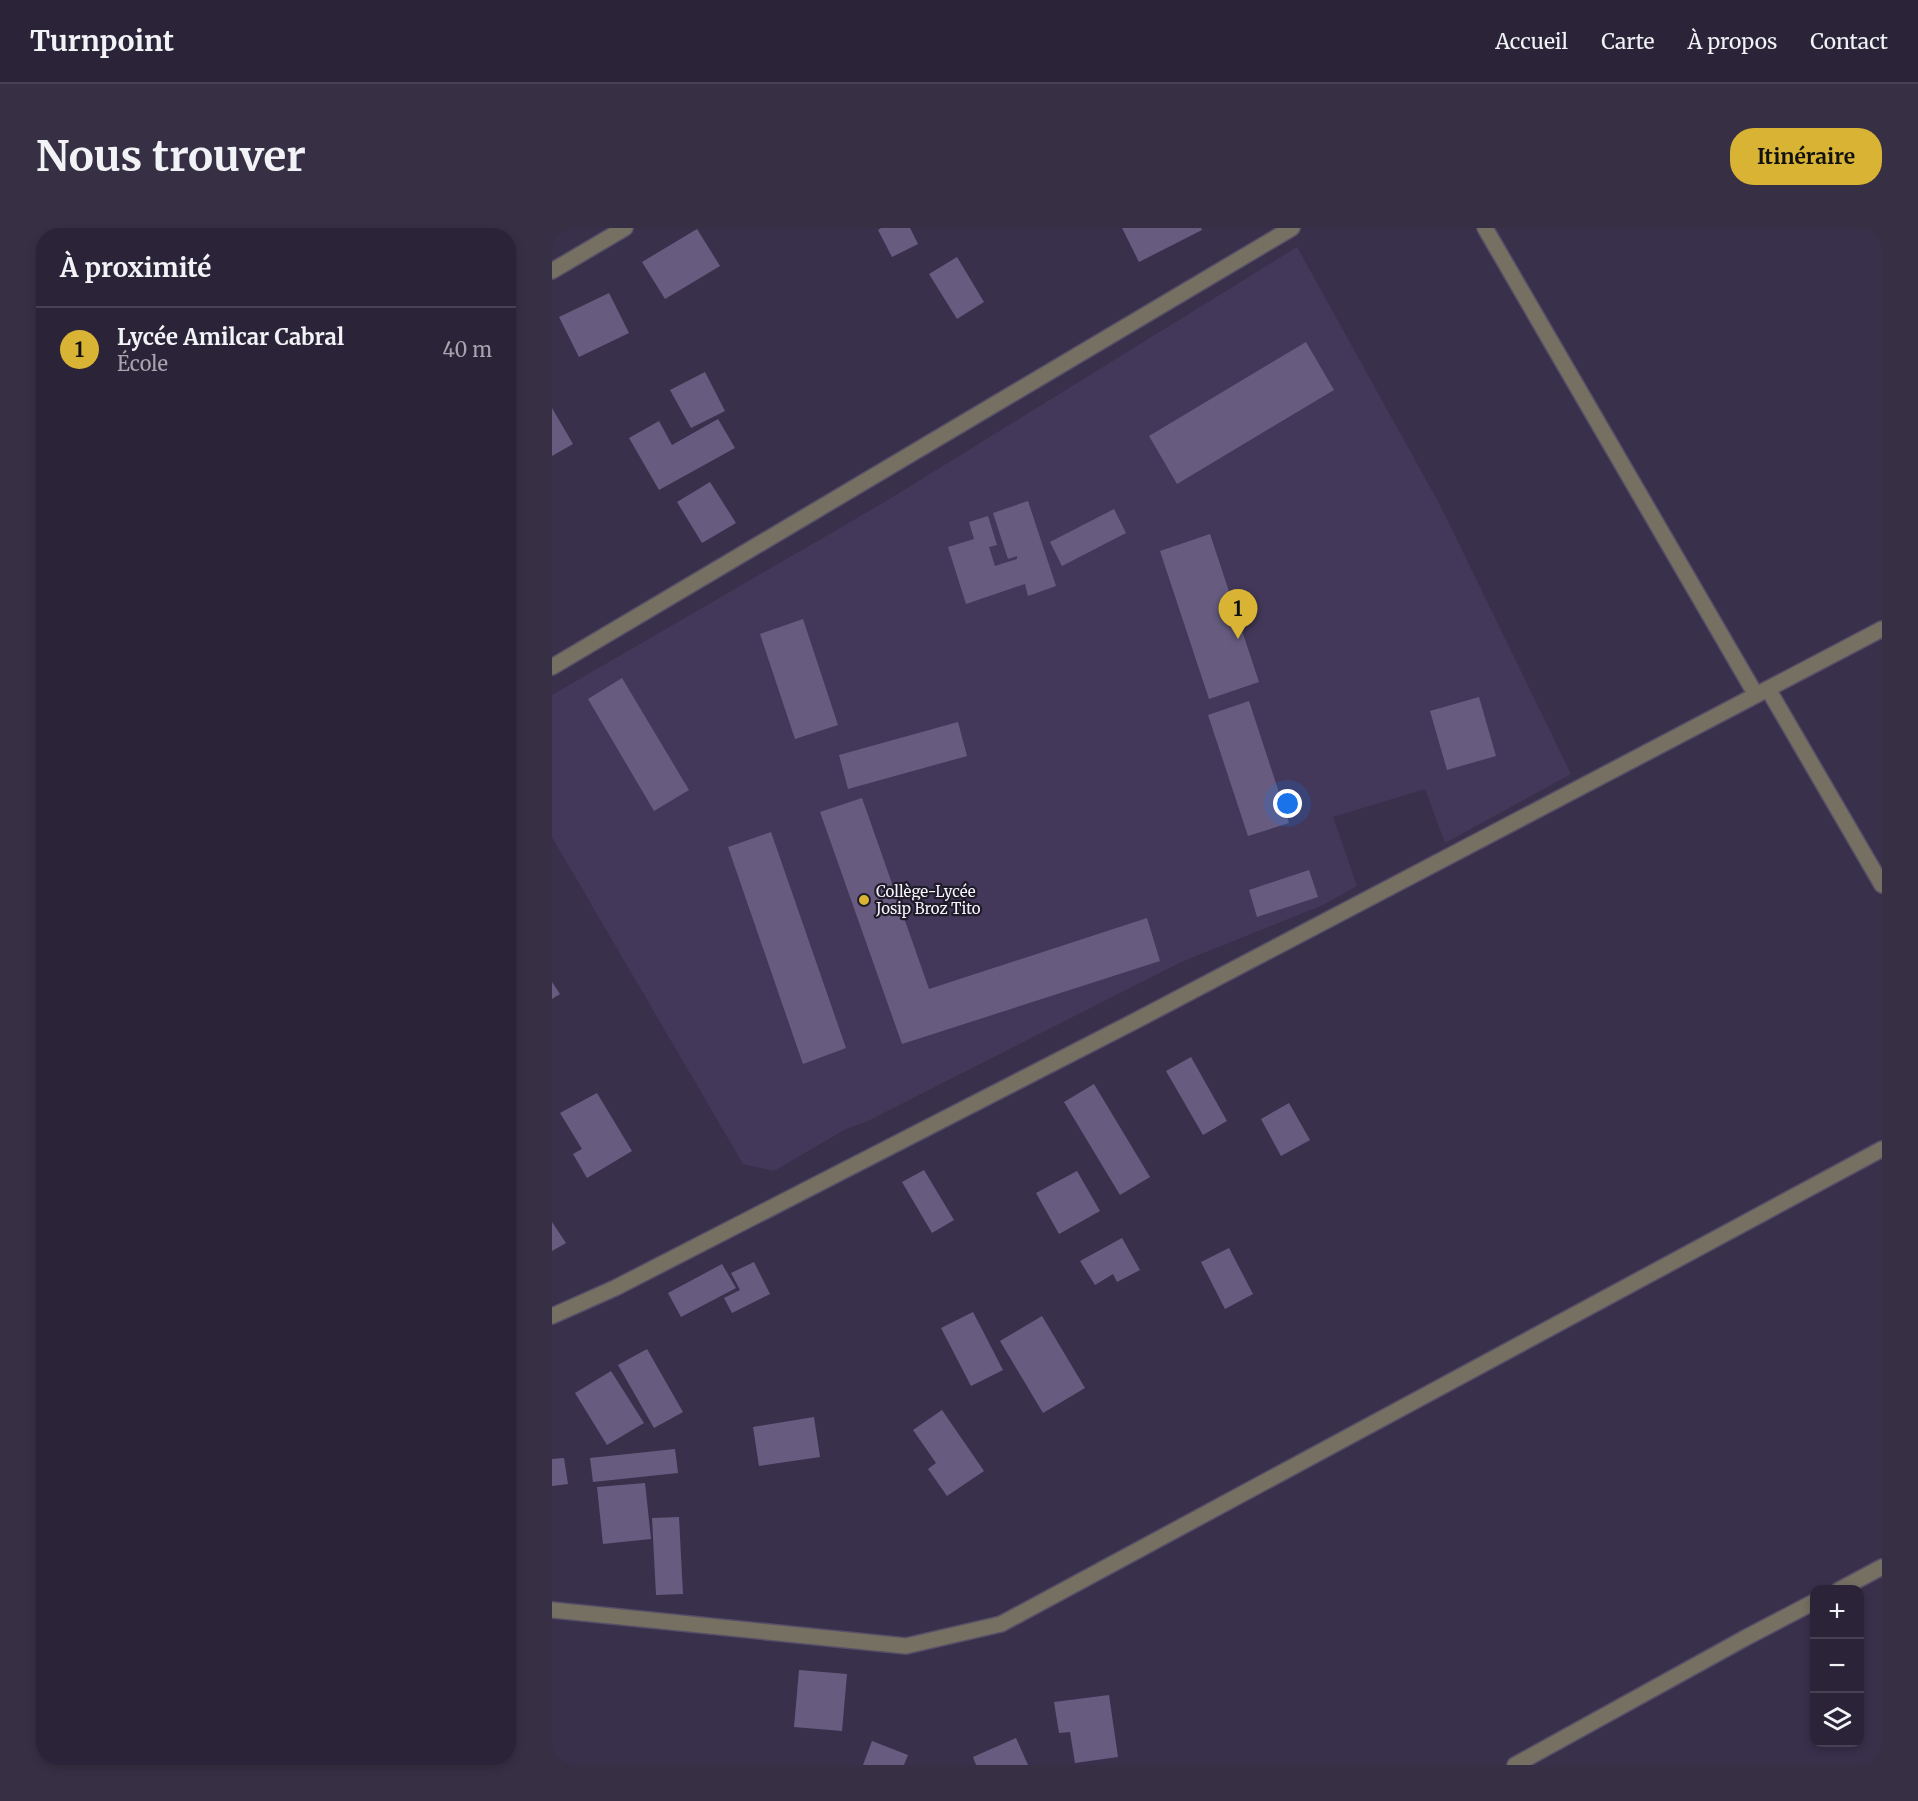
<!DOCTYPE html>
<html lang="fr">
<meta charset="utf-8">
<style>
body{margin:0;font-family:Merriweather,serif;background:#373044;color:#f1f3f6}
.controls{position:absolute;right:18px;bottom:18px;display:grid;overflow:hidden;border-radius:12px;box-shadow:0 3px 9px #0003}
.controls button{width:54px;height:54px;display:grid;place-items:center;padding:0;border:0;border-bottom:2px solid #474153;background:#2b2439;color:#f1f3f6;font:30px sans-serif}
.you{position:absolute;left:736px;top:576px;width:21px;height:21px;margin:-15px;border:4px solid #fff;border-radius:50%;background:#1a73e8;box-shadow:0 0 0 9px #1a73e833}
.badge{display:grid;place-items:center;width:39px;height:39px;border-radius:50%;background:#d9b334;color:#111;font-size:20px;font-weight:700}
.pin{position:absolute;translate:-50% -50px;filter:drop-shadow(0 2px 3px #0008)}
.pin::after{content:'';position:absolute;top:32px;width:21px;height:18px;background:inherit;clip-path:polygon(0 0,100% 0,50% 100%)}
.list{margin:0;padding:0;list-style:none}
h2{display:flex;justify-content:space-between;align-items:center;height:78px;margin:0;padding:0 24px;font-size:26px}
h2 small{font-size:20px;font-weight:400;color:#a6a4ae}
.list li{display:grid;grid-template-columns:39px 1fr auto;gap:18px;align-items:center;box-sizing:border-box;height:84px;padding:0 24px;border-top:2px solid #474153}
.list b{display:block;font-size:22px;white-space:nowrap}
.list p{margin:0;font-size:20px;white-space:nowrap;color:#a6a4ae}
.list em{font-size:20px;font-style:normal;color:#a6a4ae}
.icon{flex:none;width:33px;height:33px;fill:none;stroke:currentColor;stroke-width:2;stroke-linecap:round;stroke-linejoin:round}
.map{position:relative;flex:none;width:1330px;height:1537px;overflow:hidden;border-radius:24px}
header{display:flex;align-items:center;gap:36px;box-sizing:border-box;height:84px;padding:0 30px;background:#2b2439;border-bottom:2px solid #474153}
header strong{font-size:28px}
nav{display:flex;gap:33px;margin-inline-start:auto;font-size:21px}
.intro{display:flex;align-items:center;justify-content:space-between;box-sizing:border-box;height:144px;padding:0 36px}
h1{margin:0;font-size:42px}
.button{padding:15px 27px;border-radius:24px;background:#d9b334;color:#111;font-size:21px;font-weight:700}
main{display:flex;gap:36px;padding:0 36px}
aside{flex:1;background:#2b2439;border-radius:24px;box-shadow:0 3px 9px #0003}
.map>svg:first-child{display:block}
.built{fill:#43385a}
.building{fill:#675c80}
.lines{fill:none;stroke-linecap:round;stroke-linejoin:round}
.minor-casing{stroke:#574f68;stroke-width:18}
.minor{stroke:#757062;stroke-width:15}
.poi-dot{fill:#d9b334;stroke:#1f1b28;stroke-width:2}
.labels{text-anchor:middle;dominant-baseline:central;stroke-width:4.5;stroke-linejoin:round;paint-order:stroke}
.poi-label{font-size:15px;fill:#f6f3fe;stroke:#1f1b28;text-anchor:start}
</style>
<header>
<strong>Turnpoint</strong>
<nav><a>Accueil</a><a>Carte</a><a>À propos</a><a>Contact</a></nav>
</header>
<div class="intro"><h1>Nous trouver</h1><a class="button">Itinéraire</a></div>
<main>
<aside>
<h2>À proximité<small></small></h2>
<ul class="list">
<li><span class="badge">1</span><div><b>Lycée Amilcar Cabral</b><p>École</p></div><em>40 m</em></li>
</ul>
</aside>
<div class="map">
<svg width="1330" height="1537" viewBox="0 0 1330 1537">
<rect width="100%" height="100%" fill="#39304c"/>
<path class="built" d="M 745,19 L 888,277 L 1019,546 L 893,615 L 873,561 L 781,589 L 805,658 L 771,677 L 629,734 L 316,893 L 294,901 L 222,943 L 191,936 L 0,609 L 0,467 L 331,275 Z"/>
<path class="building" d="M 329,0 L 358,0 L 366,16 L 340,29 L 326,2 Z
M 570,0 L 649,0 L 650,2 L 587,34 Z
M 145,1 L 168,38 L 113,71 L 90,34 Z
M 405,29 L 432,74 L 405,91 L 377,46 Z
M 57,65 L 77,105 L 27,129 L 7,89 Z
M 754,114 L 782,162 L 625,256 L 597,208 Z
M 153,144 L 173,183 L 139,200 L 118,162 Z
M 0,180 L 21,216 L 0,228 Z
M 166,191 L 183,220 L 107,262 L 77,210 L 107,193 L 120,217 Z
M 158,254 L 184,295 L 150,315 L 125,274 Z
M 476,273 L 504,358 L 476,368 L 473,356 L 414,376 L 396,319 L 422,311 L 417,294 L 436,288 L 445,317 L 437,319 L 443,338 L 465,331 L 465,328 L 456,331 L 441,285 Z
M 562,281 L 574,305 L 510,338 L 498,314 Z
M 658,306 L 707,454 L 657,471 L 608,323 Z
M 251,391 L 286,497 L 243,511 L 208,406 Z
M 70,450 L 137,562 L 102,583 L 36,471 Z
M 927,469 L 944,528 L 895,542 L 878,483 Z
M 697,473 L 737,595 L 696,608 L 656,487 Z
M 406,494 L 415,528 L 296,561 L 287,527 Z
M 310,570 L 377,761 L 595,690 L 608,733 L 350,816 L 268,584 Z
M 219,604 L 294,820 L 251,836 L 176,619 Z
M 757,642 L 766,669 L 705,689 L 697,662 Z
M 0,754 L 8,766 L 0,771 Z
M 639,829 L 675,893 L 651,907 L 614,843 Z
M 542,856 L 598,949 L 568,967 L 512,874 Z
M 45,865 L 80,923 L 35,950 L 21,926 L 30,921 L 8,885 Z
M 737,875 L 758,912 L 729,928 L 709,891 Z
M 372,942 L 402,992 L 380,1005 L 350,954 Z
M 525,943 L 548,983 L 507,1006 L 484,965 Z
M 0,994 L 14,1015 L 0,1023 Z
M 570,1010 L 588,1042 L 565,1054 L 561,1046 L 543,1057 L 528,1033 Z
M 677,1020 L 701,1066 L 673,1081 L 649,1034 Z
M 202,1034 L 218,1066 L 180,1085 L 172,1070 L 188,1062 L 179,1045 Z
M 170,1036 L 184,1060 L 129,1089 L 116,1065 Z
M 421,1084 L 451,1142 L 419,1158 L 389,1100 Z
M 490,1088 L 533,1160 L 491,1185 L 448,1113 Z
M 95,1121 L 131,1184 L 102,1200 L 66,1137 Z
M 59,1143 L 92,1195 L 55,1217 L 23,1165 Z
M 390,1182 L 432,1243 L 395,1268 L 376,1241 L 384,1235 L 361,1202 Z
M 262,1189 L 268,1229 L 207,1238 L 201,1199 Z
M 123,1221 L 126,1245 L 41,1254 L 38,1230 Z
M 12,1230 L 16,1256 L 0,1258 L 0,1231 Z
M 93,1255 L 99,1311 L 51,1316 L 45,1259 Z
M 127,1289 L 131,1366 L 104,1367 L 100,1290 Z
M 247,1442 L 295,1446 L 290,1503 L 242,1499 Z
M 557,1467 L 566,1529 L 523,1535 L 518,1504 L 507,1505 L 502,1474 Z
M 464,1510 L 476,1537 L 424,1537 L 421,1529 Z
M 320,1513 L 356,1527 L 352,1537 L 311,1537 Z"/>
<g class="lines">
<g class="minor-casing">
<path id="minor" d="M 933,0 L 1204,467
M 0,43 L 73,0
M 0,439 L 740,0
M 1216,461 L 1330,657
M 0,1088 L 63,1060 L 585,792 L 1330,401
M 1287,1362 L 1330,1339
M 0,1382 L 354,1418 L 449,1396 L 1330,921
M 963,1537 L 1195,1409 L 1262,1374"/>
</g>
<use href="#minor" class="minor"/>
</g>
<circle class="poi-dot" cx="312" cy="672" r="6"/>
<g class="labels">
<g class="poi-label">
<text x="324" y="663">Collège-Lycée<tspan x="324" dy="17">Josip Broz Tito</tspan></text>
</g>
</g>
</svg>
<div class="controls">
<button>+</button>
<button>−</button>
<button><svg class="icon" aria-label="layers" viewBox="0 0 24 24"><path d="M12 4l9 5-9 5-9-5zM3 14l9 5 9-5"/></svg></button>
</div>
<div class="you"></div>
<div class="pin badge" style="left:686px;top:411px">1</div>
</div>
</main>
